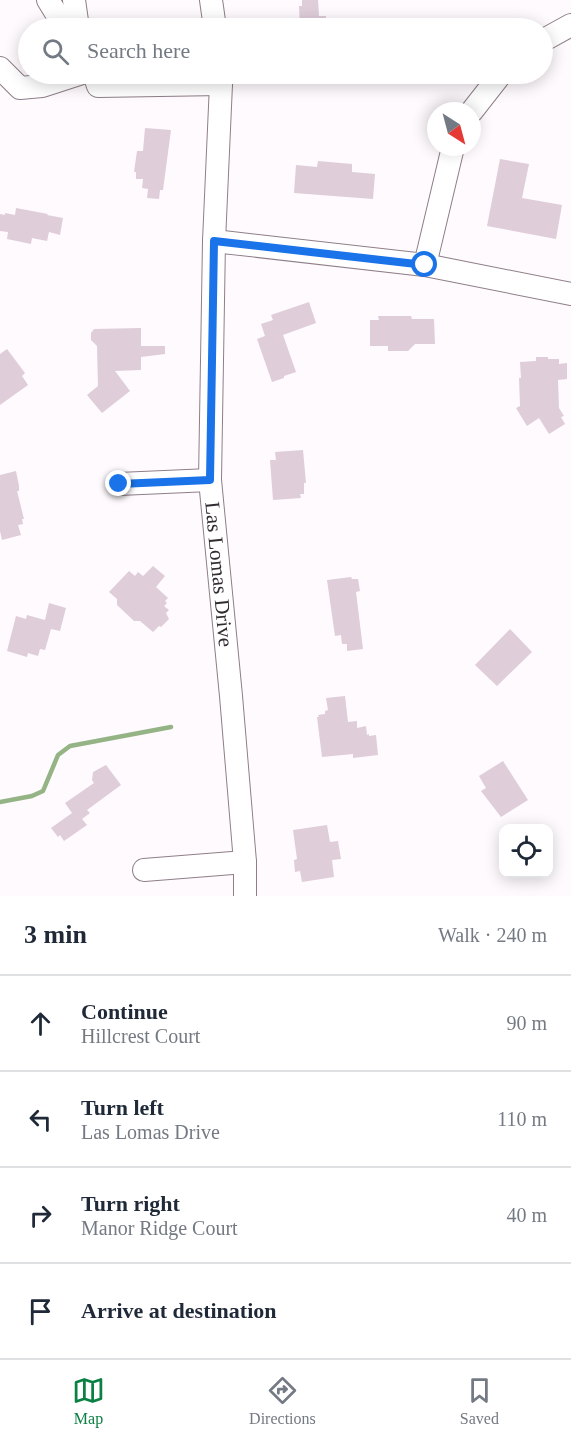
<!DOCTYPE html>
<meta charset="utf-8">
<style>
body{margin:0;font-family:Georgia,serif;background:#f2f2f3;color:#1f2937}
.controls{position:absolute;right:18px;bottom:18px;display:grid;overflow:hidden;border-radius:12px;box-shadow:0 3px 15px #0003}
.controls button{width:54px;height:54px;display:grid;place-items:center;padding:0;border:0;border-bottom:2px solid #e0e1e3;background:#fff;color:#1f2937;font:30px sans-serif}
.compass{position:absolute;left:427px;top:102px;width:54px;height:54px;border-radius:50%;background:#fff;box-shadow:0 3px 15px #0003;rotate:144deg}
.stop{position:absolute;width:18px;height:18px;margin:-14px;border:4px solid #1a73e8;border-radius:50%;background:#fff}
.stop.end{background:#1a73e8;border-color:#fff;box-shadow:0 2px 6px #0008}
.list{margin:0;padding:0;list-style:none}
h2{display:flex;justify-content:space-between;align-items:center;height:78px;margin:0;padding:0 24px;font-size:26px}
h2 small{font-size:20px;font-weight:400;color:#747a83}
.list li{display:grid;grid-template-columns:39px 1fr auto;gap:18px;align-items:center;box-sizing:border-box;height:96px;padding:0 24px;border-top:2px solid #e0e1e3}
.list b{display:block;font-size:22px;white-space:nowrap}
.list p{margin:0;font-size:20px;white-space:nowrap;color:#747a83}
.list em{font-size:20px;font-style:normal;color:#747a83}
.icon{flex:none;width:33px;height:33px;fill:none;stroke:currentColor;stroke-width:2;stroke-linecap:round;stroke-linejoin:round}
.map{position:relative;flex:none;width:571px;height:896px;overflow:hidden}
.search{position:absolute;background:#fff;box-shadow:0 3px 15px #0003;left:18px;right:18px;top:18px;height:66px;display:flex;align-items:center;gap:15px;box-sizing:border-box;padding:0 21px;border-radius:33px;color:#747a83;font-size:22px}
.sheet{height:462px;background:#fff}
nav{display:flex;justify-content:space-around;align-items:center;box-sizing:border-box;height:84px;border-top:2px solid #e0e1e3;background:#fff;font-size:16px;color:#747a83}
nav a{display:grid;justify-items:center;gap:3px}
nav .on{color:#0b8043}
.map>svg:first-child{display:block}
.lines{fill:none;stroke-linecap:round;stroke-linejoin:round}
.stream{stroke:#94b486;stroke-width:4.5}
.building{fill:#dfcdd9}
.minor-casing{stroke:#8f7e8a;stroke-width:24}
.minor{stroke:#fff;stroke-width:22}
.route{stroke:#1a73e8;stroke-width:8}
.labels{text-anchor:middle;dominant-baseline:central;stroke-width:6;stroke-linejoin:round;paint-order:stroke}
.street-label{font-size:21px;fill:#332c31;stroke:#fff}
</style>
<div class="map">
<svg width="571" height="896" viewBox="0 0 571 896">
<rect width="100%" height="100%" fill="#fefafd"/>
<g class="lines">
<path class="stream" d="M 0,802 L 32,796 L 43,791 L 58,755 L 70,746 L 171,727"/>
</g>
<path class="building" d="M 302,0 L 318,0 L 319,16 L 326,16 L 326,28 L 300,28 L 299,6 L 302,6 Z
M 145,128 L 171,130 L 163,190 L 160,190 L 159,199 L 147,198 L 148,189 L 142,188 L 143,179 L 136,179 L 136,172 L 134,172 L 137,151 L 143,151 Z
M 500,159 L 529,164 L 522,198 L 562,205 L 556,239 L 487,226 Z
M 318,161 L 352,164 L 352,172 L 375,174 L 373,199 L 294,193 L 296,165 L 317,167 Z
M 16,208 L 48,214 L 47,215 L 63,218 L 60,235 L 49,232 L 47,241 L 32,238 L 31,244 L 7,239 L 8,232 L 0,231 L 0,214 L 5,215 L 5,213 L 15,215 Z
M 309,302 L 316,323 L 283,335 L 296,372 L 284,376 L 284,378 L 272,382 L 257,339 L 265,336 L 261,324 L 273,320 L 271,315 Z
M 378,316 L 411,316 L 412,319 L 434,319 L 435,344 L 415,344 L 408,351 L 388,351 L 388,346 L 370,346 L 370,320 L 379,320 Z
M 141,328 L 141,346 L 165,346 L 165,354 L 141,357 L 141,370 L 115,371 L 130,391 L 102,413 L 87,395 L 98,386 L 97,346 L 91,340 L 91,333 L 94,329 Z
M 7,349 L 25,373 L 22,376 L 28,385 L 0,405 L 0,354 Z
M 536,357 L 548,357 L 548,359 L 559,359 L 559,364 L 567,363 L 567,379 L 558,380 L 559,408 L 564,416 L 561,417 L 565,424 L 549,434 L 539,418 L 527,426 L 516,408 L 520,406 L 519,378 L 521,378 L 520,362 L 536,361 Z
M 303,450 L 306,483 L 304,483 L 304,494 L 300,494 L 301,498 L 273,500 L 270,460 L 276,460 L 275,452 Z
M 16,471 L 19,486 L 19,491 L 17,491 L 24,519 L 22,519 L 23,524 L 18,525 L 21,535 L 2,540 L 0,531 L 0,475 Z
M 153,566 L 165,576 L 156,587 L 168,598 L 165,601 L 167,603 L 164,606 L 169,610 L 166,613 L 169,619 L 161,627 L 159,626 L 153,632 L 140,621 L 134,621 L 117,605 L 117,599 L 109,592 L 129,571 L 135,576 L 138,572 L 143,576 Z
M 351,577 L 352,579 L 358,579 L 360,591 L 356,592 L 363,649 L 347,651 L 347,644 L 342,644 L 341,635 L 335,636 L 327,580 Z
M 49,603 L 66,608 L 60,631 L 51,629 L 45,650 L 40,649 L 38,656 L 28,653 L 27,657 L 7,651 L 16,616 L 26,619 L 27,615 L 45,620 Z
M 510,629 L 532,652 L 497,686 L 475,665 Z
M 345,696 L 348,722 L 357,721 L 357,728 L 366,726 L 367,735 L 369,734 L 369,736 L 376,735 L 378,755 L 353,758 L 353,754 L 322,757 L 317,717 L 319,717 L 318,715 L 325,714 L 325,711 L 328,710 L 326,698 Z
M 503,761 L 528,800 L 501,817 L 481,791 L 486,788 L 479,776 Z
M 106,765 L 121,785 L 87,810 L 90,813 L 82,819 L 87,825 L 64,841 L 60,835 L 58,837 L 51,828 L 72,813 L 65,803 L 94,783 L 92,780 L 93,772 Z
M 327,825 L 330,842 L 338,841 L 341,859 L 332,860 L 334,877 L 302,882 L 300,871 L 295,872 L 294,860 L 297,859 L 293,830 Z"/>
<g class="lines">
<g class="minor-casing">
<g id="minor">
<path d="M 48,0 L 56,13 L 76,28"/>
<path d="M 74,0 L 78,28"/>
<path d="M 211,0 L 215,28"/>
<path d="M 542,41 L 571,25"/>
<path d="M 0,68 L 20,88 L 42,86 L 79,74"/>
<path d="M 94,74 L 98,86 L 221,84"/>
<path id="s1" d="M 220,74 L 221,84 L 214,241 L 210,480 L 231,696 L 245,862 L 245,896"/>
<path d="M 472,111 L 501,74"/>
<path d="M 214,241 L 425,265 L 571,294"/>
<path d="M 425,265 L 453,147"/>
<path d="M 119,484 L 210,480"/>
<path d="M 144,870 L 245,862"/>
</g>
</g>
<use href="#minor" class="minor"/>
</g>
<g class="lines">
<path class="route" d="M 119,484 L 210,480 L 214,241 L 425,265"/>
</g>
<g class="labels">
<g class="street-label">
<text stroke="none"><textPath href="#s1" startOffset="501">Las Lomas Drive</textPath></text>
</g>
</g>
</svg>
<div class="controls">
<button><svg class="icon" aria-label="locate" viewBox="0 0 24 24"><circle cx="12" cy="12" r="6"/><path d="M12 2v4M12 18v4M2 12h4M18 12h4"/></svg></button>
</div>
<svg class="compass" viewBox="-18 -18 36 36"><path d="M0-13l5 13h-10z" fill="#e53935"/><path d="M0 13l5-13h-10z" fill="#747a83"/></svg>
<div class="stop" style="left:425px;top:265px"></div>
<div class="stop end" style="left:119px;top:484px"></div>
<div class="search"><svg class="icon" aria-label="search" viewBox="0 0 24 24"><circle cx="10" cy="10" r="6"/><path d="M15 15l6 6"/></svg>Search here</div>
</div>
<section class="sheet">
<h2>3 min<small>Walk · 240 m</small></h2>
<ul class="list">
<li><svg class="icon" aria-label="ahead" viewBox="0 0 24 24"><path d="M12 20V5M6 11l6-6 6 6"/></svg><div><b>Continue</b><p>Hillcrest Court</p></div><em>90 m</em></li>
<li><svg class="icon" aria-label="left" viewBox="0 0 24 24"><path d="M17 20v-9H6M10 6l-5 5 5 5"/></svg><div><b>Turn left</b><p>Las Lomas Drive</p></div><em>110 m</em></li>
<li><svg class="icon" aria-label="right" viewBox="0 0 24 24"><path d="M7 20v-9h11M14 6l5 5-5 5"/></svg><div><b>Turn right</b><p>Manor Ridge Court</p></div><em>40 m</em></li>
<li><svg class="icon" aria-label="arrive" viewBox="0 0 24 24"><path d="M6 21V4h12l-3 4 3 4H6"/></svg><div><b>Arrive at destination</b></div></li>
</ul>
</section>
<nav>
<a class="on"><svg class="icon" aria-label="map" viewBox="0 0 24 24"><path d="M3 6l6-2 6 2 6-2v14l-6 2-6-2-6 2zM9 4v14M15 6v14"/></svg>Map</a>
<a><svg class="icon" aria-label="directions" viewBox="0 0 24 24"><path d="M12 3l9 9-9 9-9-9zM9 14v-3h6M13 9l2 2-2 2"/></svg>Directions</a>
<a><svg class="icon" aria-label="saved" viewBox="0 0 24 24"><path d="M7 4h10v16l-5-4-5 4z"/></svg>Saved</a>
</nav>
